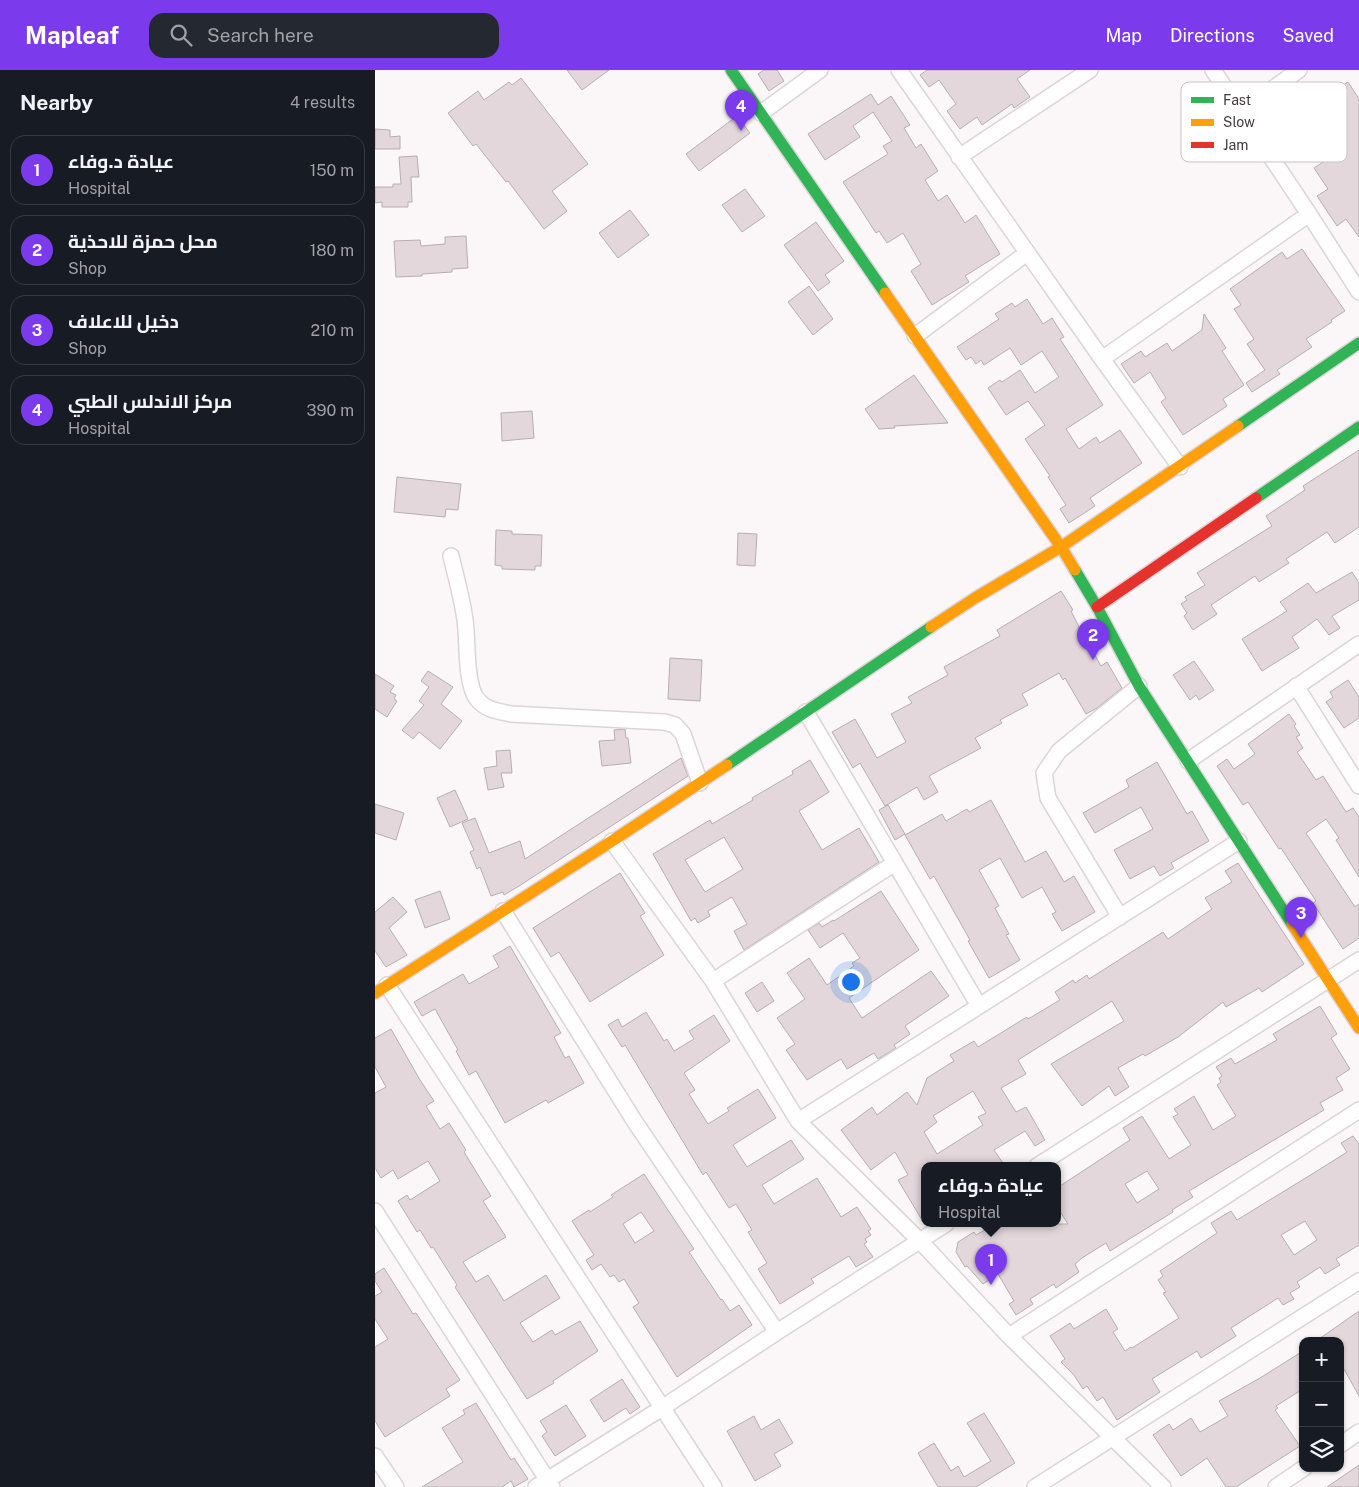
<!DOCTYPE html>
<meta charset="utf-8">
<style>
body{margin:0;font-family:"Public Sans",Cairo,sans-serif;background:#242831;color:#f1f3f6}
.controls{position:absolute;right:15px;bottom:15px;display:grid;overflow:hidden;border-radius:10px;box-shadow:0 1px 4px #0004}
.controls button{width:45px;height:45px;display:grid;place-items:center;padding:0;border:0;border-bottom:1px solid #363941;background:#171b24;color:#f1f3f6;font:25px sans-serif}
.you{position:absolute;left:475px;top:911px;width:18px;height:18px;margin:-12px;border:4px solid #fff;border-radius:50%;background:#1a73e8;box-shadow:0 0 0 8px #1a73e833}
.badge{display:grid;place-items:center;width:32px;height:32px;border-radius:50%;background:#7c3aed;color:#fff;font-size:16px;font-weight:700}
.pin{position:absolute;translate:-50% -41px;filter:drop-shadow(0 1px 2px #0008)}
.pin::after{content:'';position:absolute;top:26px;width:18px;height:15px;background:inherit;clip-path:polygon(0 0,100% 0,50% 100%)}
.popup{position:absolute;left:546px;top:1092px;width:140px;height:65px;box-sizing:border-box;display:grid;place-content:center;border-radius:10px;background:#171b24;filter:drop-shadow(0 1px 4px #0005);font-size:16px;white-space:nowrap;color:#9ea1a6}
.popup b{font-size:19px;color:#f1f3f6}
.popup::after{content:'';position:absolute;left:50%;top:100%;margin-left:-10px;border:10px solid transparent;border-top-color:#171b24}
.list{margin:0;padding:0;list-style:none}
h2{display:flex;justify-content:space-between;align-items:center;height:65px;margin:0;padding:0 20px;font-size:21px}
h2 small{font-size:16px;font-weight:400;color:#9ea1a6}
.list li{display:grid;grid-template-columns:32px 1fr auto;gap:15px;align-items:center;box-sizing:border-box;height:70px;margin:0 10px 10px;padding:0 10px;border:1px solid #363941;border-radius:15px}
.list b{display:block;font-size:19px;white-space:nowrap}
.list p{margin:0;font-size:16px;white-space:nowrap;color:#9ea1a6}
.list em{font-size:16px;font-style:normal;color:#9ea1a6}
.icon{flex:none;width:28px;height:28px;fill:none;stroke:currentColor;stroke-width:2;stroke-linecap:round;stroke-linejoin:round}
.map{position:relative;flex:none;width:984px;height:1417px;overflow:hidden}
header{display:flex;align-items:center;gap:30px;box-sizing:border-box;height:70px;padding:0 25px;background:#7c3aed;color:#fff}
header strong{font-size:24px}
nav{display:flex;gap:28px;margin-inline-start:auto;font-size:18px}
.search{width:350px;height:45px;background:#242831;display:flex;align-items:center;gap:12px;box-sizing:border-box;padding:0 18px;border-radius:15px;color:#9ea1a6;font-size:19px}
main{display:flex}
aside{flex:1;background:#171b24}
.map>svg:first-child{display:block}
.building{fill:#e3d7dc;stroke:#b6aeb2;fill-rule:evenodd}
.lines{fill:none;stroke-linecap:round;stroke-linejoin:round}
.street-casing{stroke:#ddd4d8;stroke-width:18}
.fast-casing{stroke:#ddd4d8;stroke-width:14}
.slow-casing{stroke:#ddd4d8;stroke-width:14}
.jam-casing{stroke:#ddd4d8;stroke-width:14}
.street{stroke:#fefefe;stroke-width:15}
.fast{stroke:#30b455;stroke-width:11}
.slow{stroke:#ff9f0a;stroke-width:11}
.jam{stroke:#e5322d;stroke-width:11}
.key{fill:#fff;stroke:#c7c3c5;stroke-width:1}
.key-label{font-size:14px;fill:#45373e}
</style>
<header>
<strong>Mapleaf</strong>
<div class="search"><svg class="icon" aria-label="search" viewBox="0 0 24 24"><circle cx="10" cy="10" r="6"/><path d="M15 15l6 6"/></svg>Search here</div>
<nav><a>Map</a><a>Directions</a><a>Saved</a></nav>
</header>
<main>
<aside>
<h2>Nearby<small>4 results</small></h2>
<ul class="list">
<li><span class="badge">1</span><div><b>عيادة د.وفاء</b><p>Hospital</p></div><em>150 m</em></li>
<li><span class="badge">2</span><div><b>محل حمزة للاحذية</b><p>Shop</p></div><em>180 m</em></li>
<li><span class="badge">3</span><div><b>دخيل للاعلاف</b><p>Shop</p></div><em>210 m</em></li>
<li><span class="badge">4</span><div><b>مركز الاندلس الطبي</b><p>Hospital</p></div><em>390 m</em></li>
</ul>
</aside>
<div class="map">
<svg width="984" height="1417" viewBox="0 0 984 1417">
<rect width="100%" height="100%" fill="#fbf7f9"/>
<path class="building" d="M 192,0 L 234,0 L 207,20 Z
M 389,0 L 402,0 L 409,11 L 394,21 L 383,4 Z
M 552,0 L 655,0 L 642,9 L 655,27 L 639,38 L 637,34 L 607,55 L 602,47 L 585,59 L 572,41 L 581,34 L 564,10 L 554,17 L 545,5 Z
M 146,8 L 213,94 L 177,121 L 192,141 L 169,159 L 133,111 L 131,112 L 101,74 L 98,76 L 73,43 L 103,21 L 109,30 L 134,12 L 137,15 Z
M 973,12 L 984,29 L 984,167 L 971,149 L 962,156 L 942,126 L 953,119 L 939,98 L 972,76 L 957,55 L 924,77 L 916,65 L 920,62 L 911,49 L 931,36 L 933,38 Z
M 496,24 L 503,35 L 516,26 L 535,55 L 529,58 L 541,78 L 546,74 L 563,101 L 550,110 L 563,131 L 572,125 L 590,153 L 601,145 L 625,184 L 590,206 L 594,212 L 557,235 L 536,201 L 546,194 L 528,163 L 512,173 L 504,161 L 501,163 L 468,112 L 513,84 L 508,76 L 517,71 L 498,42 L 478,56 L 485,67 L 450,90 L 433,64 Z
M 362,46 L 375,63 L 324,101 L 311,84 Z
M 0,59 L 15,60 L 15,67 L 25,66 L 25,79 L 0,79 Z
M 42,86 L 44,107 L 36,107 L 37,132 L 33,132 L 33,137 L 7,137 L 7,132 L 0,133 L 0,117 L 18,117 L 18,114 L 26,114 L 24,87 Z
M 370,119 L 390,146 L 367,162 L 347,135 Z
M 255,140 L 274,165 L 243,188 L 224,163 Z
M 441,152 L 469,191 L 450,205 L 455,212 L 443,221 L 409,175 Z
M 91,166 L 93,198 L 77,199 L 77,202 L 47,204 L 47,206 L 21,207 L 19,171 L 45,170 L 46,176 L 70,174 L 70,167 Z
M 927,179 L 970,241 L 956,250 L 957,252 L 931,269 L 937,277 L 902,300 L 905,304 L 877,322 L 871,313 L 890,300 L 872,274 L 879,269 L 859,239 L 866,235 L 855,219 L 907,182 L 912,189 Z
M 434,216 L 458,249 L 438,265 L 413,232 Z
M 652,229 L 668,254 L 677,248 L 689,267 L 685,269 L 728,335 L 691,359 L 704,379 L 721,367 L 725,373 L 745,360 L 767,393 L 715,428 L 720,436 L 694,453 L 685,439 L 691,435 L 673,407 L 675,406 L 650,369 L 670,355 L 653,331 L 631,345 L 613,318 L 625,310 L 627,312 L 645,300 L 660,323 L 684,307 L 667,281 L 646,295 L 635,278 L 609,295 L 606,290 L 601,294 L 596,287 L 591,290 L 582,277 L 624,249 L 620,244 L 637,233 L 640,237 Z
M 829,244 L 851,278 L 847,281 L 869,315 L 848,329 L 852,336 L 808,365 L 786,332 L 791,328 L 775,302 L 759,313 L 746,294 L 766,281 L 770,287 L 792,273 L 797,281 L 827,260 Z
M 539,305 L 573,353 L 519,356 L 520,358 L 504,359 L 490,339 Z
M 157,341 L 159,368 L 127,371 L 126,343 Z
M 984,380 L 984,457 L 960,473 L 952,462 L 911,489 L 914,493 L 884,512 L 880,506 L 836,535 L 842,544 L 818,560 L 809,546 L 812,543 L 806,534 L 812,530 L 810,527 L 830,515 L 822,503 L 897,456 L 891,446 L 930,420 L 928,416 Z
M 22,407 L 86,414 L 83,440 L 71,439 L 70,447 L 19,442 Z
M 121,460 L 137,461 L 137,464 L 167,465 L 166,496 L 160,496 L 160,500 L 127,499 L 127,496 L 120,495 Z
M 363,463 L 382,464 L 380,496 L 362,495 Z
M 977,502 L 984,513 L 984,530 L 957,546 L 965,558 L 954,565 L 942,549 L 917,567 L 924,578 L 887,601 L 867,569 L 912,541 L 905,532 L 933,513 L 941,523 Z
M 686,521 L 698,540 L 696,541 L 704,557 L 726,596 L 732,592 L 747,618 L 722,638 L 711,644 L 690,608 L 688,610 L 684,603 L 647,624 L 653,635 L 625,650 L 627,653 L 600,668 L 606,678 L 554,706 L 563,722 L 549,730 L 542,717 L 510,736 L 485,693 L 478,698 L 457,662 L 480,649 L 502,688 L 531,672 L 516,644 L 537,633 L 533,627 L 573,605 L 569,597 L 625,566 L 622,560 Z
M 295,588 L 327,590 L 325,631 L 293,629 Z
M 819,591 L 839,620 L 824,630 L 821,625 L 815,630 L 798,605 Z
M 53,601 L 78,617 L 66,634 L 87,651 L 65,679 L 44,662 L 38,669 L 27,660 L 49,635 L 44,631 L 54,617 L 46,611 Z
M 0,604 L 19,616 L 15,622 L 21,625 L 19,629 L 22,631 L 12,647 L 0,639 Z
M 973,610 L 984,627 L 984,648 L 969,658 L 951,632 L 958,627 L 955,622 Z
M 914,644 L 921,654 L 919,656 L 925,665 L 921,667 L 928,678 L 922,682 L 941,710 L 948,706 L 971,742 L 978,738 L 984,747 L 984,807 L 961,770 L 964,768 L 951,749 L 931,763 L 980,837 L 984,834 L 984,868 L 968,879 L 938,833 L 941,831 L 906,778 L 904,779 L 873,732 L 868,735 L 842,696 L 852,689 L 859,699 L 880,684 L 873,674 Z
M 250,659 L 251,668 L 253,668 L 256,693 L 227,696 L 224,671 L 240,670 L 239,660 Z
M 135,680 L 137,703 L 126,703 L 129,717 L 113,720 L 109,698 L 122,696 L 121,681 Z
M 306,688 L 313,706 L 144,816 L 129,825 L 128,822 L 116,826 L 105,797 L 102,799 L 95,782 L 99,780 L 87,753 L 100,748 L 114,783 L 145,771 L 150,789 Z
M 435,690 L 454,722 L 424,741 L 447,780 L 484,758 L 504,792 L 369,880 L 359,861 L 372,854 L 357,827 L 333,841 L 335,846 L 323,853 L 320,848 L 316,851 L 278,784 L 335,750 L 337,754 L 378,730 L 377,728 L 418,704 L 417,701 ZM 349,767 L 368,799 L 330,822 L 310,790 Z
M 782,692 L 812,744 L 817,741 L 834,771 L 796,793 L 799,798 L 785,806 L 779,796 L 755,809 L 739,780 L 778,759 L 766,737 L 720,763 L 708,743 L 754,717 L 751,710 Z
M 80,720 L 93,749 L 75,757 L 62,728 Z
M 616,730 L 650,792 L 671,781 L 689,812 L 699,806 L 720,842 L 687,861 L 677,844 L 681,842 L 667,817 L 647,828 L 625,788 L 604,800 L 624,836 L 620,838 L 634,864 L 631,865 L 645,890 L 614,908 L 593,871 L 595,870 L 559,806 L 555,809 L 530,765 L 567,744 L 571,751 L 592,739 L 594,742 Z
M 0,734 L 29,743 L 21,770 L 0,763 Z
M 513,735 L 530,764 L 520,770 L 504,740 Z
M 863,793 L 929,894 L 887,922 L 884,918 L 851,937 L 848,932 L 803,967 L 770,986 L 768,984 L 743,998 L 754,1017 L 740,1026 L 734,1016 L 707,1036 L 676,994 L 749,951 L 737,931 L 643,990 L 651,1004 L 626,1018 L 641,1042 L 651,1037 L 670,1070 L 660,1076 L 650,1061 L 619,1080 L 630,1096 L 550,1096 L 550,1155 L 523,1110 L 533,1105 L 520,1082 L 496,1100 L 466,1060 L 497,1037 L 502,1045 L 532,1022 L 542,1035 L 552,1008 L 579,991 L 575,985 L 599,971 L 603,977 L 652,947 L 653,949 L 685,930 L 680,922 L 698,910 L 700,913 L 712,905 L 714,909 L 788,862 L 793,869 L 837,839 L 830,828 L 857,812 L 850,801 ZM 598,1021 L 611,1043 L 603,1047 L 608,1055 L 562,1084 L 549,1062 L 562,1052 L 558,1046 Z
M 245,803 L 270,843 L 265,846 L 289,885 L 215,932 L 184,882 L 176,887 L 158,858 Z
M 65,821 L 75,849 L 50,858 L 40,830 Z
M 506,821 L 544,880 L 474,928 L 487,948 L 556,901 L 574,926 L 530,956 L 535,964 L 519,975 L 521,978 L 503,989 L 499,983 L 472,999 L 466,989 L 432,1010 L 411,980 L 420,974 L 402,948 L 430,929 L 412,903 L 434,888 L 452,915 L 479,896 L 477,893 L 485,888 L 468,863 L 445,878 L 433,860 L 444,853 L 447,857 L 458,850 L 459,851 Z
M 18,827 L 32,842 L 14,858 L 32,885 L 11,897 L 0,881 L 0,842 Z
M 135,876 L 186,963 L 179,967 L 190,988 L 194,986 L 209,1013 L 173,1033 L 171,1030 L 130,1053 L 101,1001 L 94,1005 L 81,981 L 83,980 L 60,939 L 47,946 L 39,932 L 88,904 L 94,914 L 124,897 L 118,886 Z
M 387,912 L 399,931 L 382,942 L 370,923 Z
M 945,936 L 962,964 L 956,968 L 975,999 L 961,1008 L 968,1020 L 945,1033 L 949,1040 L 814,1121 L 818,1127 L 797,1140 L 798,1142 L 735,1181 L 731,1173 L 707,1188 L 700,1194 L 704,1202 L 681,1218 L 679,1214 L 655,1229 L 658,1234 L 641,1245 L 634,1234 L 639,1231 L 623,1204 L 608,1214 L 592,1196 L 590,1197 L 581,1182 L 583,1172 L 599,1162 L 601,1165 L 620,1154 L 693,1154 L 682,1137 L 682,1118 L 755,1070 L 748,1058 L 767,1046 L 794,1089 L 816,1075 L 798,1047 L 803,1044 L 799,1039 L 819,1026 L 838,1060 L 861,1046 L 842,1015 L 846,1012 L 844,1008 L 847,1006 L 841,997 L 856,988 L 860,994 L 902,970 L 898,964 ZM 772,1101 L 784,1119 L 762,1133 L 750,1114 Z
M 271,942 L 289,971 L 292,969 L 299,981 L 319,969 L 314,961 L 339,945 L 355,971 L 309,1003 L 320,1020 L 314,1024 L 333,1054 L 354,1041 L 352,1038 L 383,1019 L 401,1048 L 358,1075 L 372,1097 L 416,1070 L 429,1089 L 387,1115 L 399,1134 L 442,1108 L 466,1147 L 482,1137 L 496,1159 L 493,1161 L 496,1165 L 490,1169 L 492,1172 L 489,1174 L 498,1187 L 481,1197 L 474,1186 L 436,1209 L 439,1213 L 405,1234 L 383,1199 L 392,1193 L 373,1162 L 377,1160 L 361,1134 L 354,1138 L 331,1102 L 328,1105 L 250,975 L 247,977 L 233,955 L 243,949 L 247,957 Z
M 16,959 L 45,1010 L 59,1031 L 51,1036 L 65,1059 L 74,1053 L 91,1080 L 89,1082 L 116,1126 L 108,1131 L 131,1167 L 88,1192 L 101,1212 L 113,1205 L 129,1231 L 171,1205 L 185,1228 L 145,1253 L 158,1272 L 177,1260 L 180,1265 L 205,1251 L 223,1281 L 178,1311 L 179,1313 L 152,1329 L 80,1217 L 82,1215 L 58,1177 L 56,1178 L 45,1160 L 42,1162 L 23,1131 L 32,1125 L 35,1130 L 65,1111 L 53,1091 L 23,1109 L 18,1100 L 6,1108 L 0,1098 L 0,1023 L 11,1017 L 0,997 L 0,968 Z
M 978,1066 L 984,1074 L 984,1175 L 961,1189 L 965,1195 L 950,1204 L 945,1197 L 922,1212 L 925,1217 L 915,1223 L 919,1229 L 908,1235 L 903,1228 L 856,1258 L 861,1266 L 826,1288 L 822,1281 L 777,1309 L 785,1322 L 742,1350 L 728,1327 L 722,1331 L 712,1316 L 708,1319 L 699,1305 L 686,1292 L 690,1289 L 675,1266 L 695,1253 L 699,1259 L 731,1239 L 743,1259 L 738,1262 L 750,1281 L 756,1277 L 757,1278 L 804,1248 L 788,1223 L 791,1222 L 783,1210 L 788,1206 L 785,1201 L 842,1163 L 836,1153 L 856,1141 L 862,1150 L 942,1101 L 972,1082 L 966,1073 ZM 930,1151 L 942,1170 L 919,1185 L 906,1165 Z
M 269,1104 L 319,1179 L 314,1182 L 346,1230 L 347,1229 L 355,1241 L 364,1235 L 377,1255 L 302,1307 L 258,1237 L 264,1233 L 249,1209 L 244,1212 L 239,1205 L 235,1207 L 226,1194 L 217,1200 L 211,1190 L 219,1185 L 197,1151 L 214,1140 L 215,1142 L 238,1127 L 236,1125 ZM 266,1142 L 279,1161 L 260,1173 L 248,1154 Z
M 9,1198 L 38,1244 L 41,1243 L 85,1310 L 71,1319 L 75,1326 L 10,1367 L 0,1351 L 0,1277 L 13,1269 L 0,1249 L 0,1226 L 7,1222 L 0,1211 L 0,1204 Z
M 984,1241 L 984,1326 L 965,1292 L 965,1271 L 941,1271 Z
M 928,1281 L 928,1319 L 901,1336 L 903,1338 L 900,1340 L 925,1376 L 861,1417 L 851,1417 L 832,1388 L 806,1406 L 778,1365 L 794,1354 L 798,1360 L 816,1348 L 825,1362 L 853,1346 L 844,1331 L 885,1308 Z
M 247,1309 L 265,1337 L 255,1344 L 251,1338 L 229,1352 L 215,1330 Z
M 101,1333 L 136,1390 L 139,1388 L 153,1409 L 139,1417 L 136,1411 L 127,1417 L 47,1417 L 88,1392 L 67,1358 L 90,1344 L 88,1340 Z
M 191,1335 L 211,1366 L 180,1386 L 167,1366 L 172,1362 L 165,1351 Z
M 609,1343 L 640,1393 L 601,1417 L 563,1417 L 543,1383 L 559,1373 L 576,1401 L 583,1396 L 589,1407 L 616,1391 L 592,1353 Z
M 379,1346 L 386,1360 L 404,1349 L 418,1373 L 399,1384 L 406,1396 L 380,1411 L 352,1361 Z
M 984,1395 L 984,1417 L 952,1417 Z"/>
<g class="lines">
<g class="street-casing">
<path id="street" d="M 524,0 L 727,289 L 805,397
M 838,0 L 934,144 L 984,222
M 865,42 L 924,0
M 386,43 L 445,0
M 584,87 L 715,0
M 540,266 L 652,183
M 727,289 L 934,144
M 76,486 C 81,507 87,528 90,550 C 93,569 90,614 102,629 C 111,640 122,641 136,644 L 289,652 L 300,655 L 308,664 L 325,713
M 921,616 L 984,716
M 431,642 L 604,936
M 813,691 L 984,574
M 237,771 L 338,911 L 423,1051 L 545,1171 L 634,1266 L 788,1417
M 128,841 L 260,1052 L 402,1262
M 745,847 L 673,728 L 669,703 L 684,681 L 764,616
M 338,911 L 520,793
M 12,915 L 339,1417
M 423,1051 L 864,771
M 662,1096 L 984,890
M 0,1141 L 177,1417
M 634,1266 L 984,1040
M 965,1375 L 984,1362
M 0,1386 L 21,1417
M 161,1417 L 287,1338 L 402,1262 L 571,1154
M 660,1417 L 984,1211
M 901,1417 L 929,1398"/>
</g>
<g class="fast-casing">
<path id="fast" d="M 356,0 L 510,223
M 863,356 L 984,273
M 881,428 L 984,357
M 700,500 L 722,537 L 764,616 L 917,854
M 352,695 L 556,557"/>
</g>
<g class="slow-casing">
<path id="slow" d="M 510,223 L 686,477 L 700,500
M 556,557 L 600,528 L 686,477 L 863,356
M 917,854 L 984,958
M 0,923 L 237,771 L 352,695"/>
</g>
<g class="jam-casing">
<path id="jam" d="M 722,537 L 881,428"/>
</g>
<use href="#street" class="street"/>
<use href="#fast" class="fast"/>
<use href="#slow" class="slow"/>
<use href="#jam" class="jam"/>
</g>
<rect x="806" y="12" width="166" height="80" rx="8" class="key"/>
<rect x="816" y="27" width="23" height="6" fill="#30b455"/>
<rect x="816" y="49" width="23" height="7" fill="#ff9f0a"/>
<rect x="816" y="72" width="23" height="6" fill="#e5322d"/>
<g class="key-label">
<text x="848" y="35">Fast</text>
<text x="848" y="57">Slow</text>
<text x="848" y="80">Jam</text>
</g>
</svg>
<div class="controls">
<button>+</button>
<button>−</button>
<button><svg class="icon" aria-label="layers" viewBox="0 0 24 24"><path d="M12 4l9 5-9 5-9-5zM3 14l9 5 9-5"/></svg></button>
</div>
<div class="you"></div>
<div class="pin badge" style="left:616px;top:1215px">1</div>
<div class="popup"><b>عيادة د.وفاء</b>Hospital</div>
<div class="pin badge" style="left:718px;top:590px">2</div>
<div class="pin badge" style="left:926px;top:868px">3</div>
<div class="pin badge" style="left:366px;top:61px">4</div>
</div>
</main>
